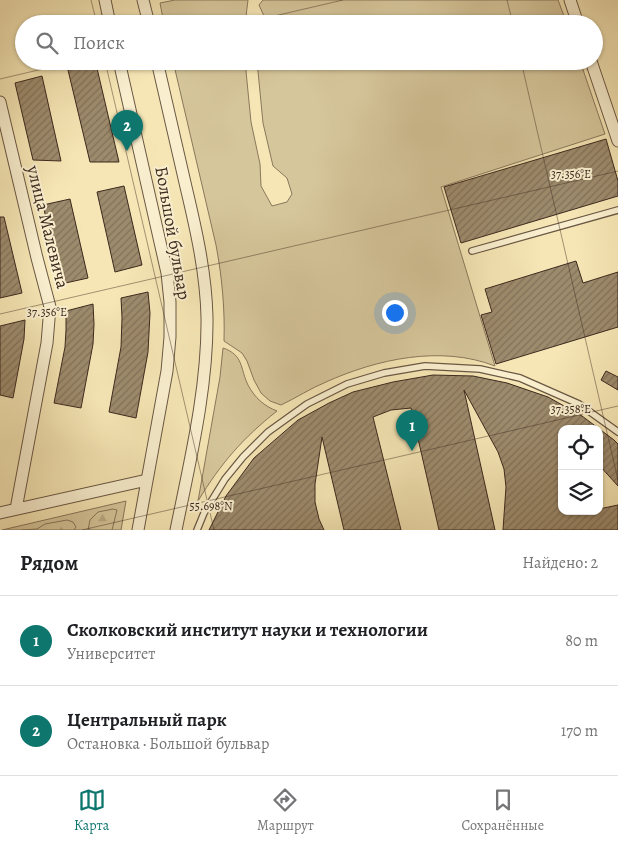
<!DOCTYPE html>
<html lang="ru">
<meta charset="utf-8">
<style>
body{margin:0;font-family:Alegreya,serif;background:#f2f2f2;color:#202124}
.controls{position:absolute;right:15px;bottom:15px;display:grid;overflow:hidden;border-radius:10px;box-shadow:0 1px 4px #0004}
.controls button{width:45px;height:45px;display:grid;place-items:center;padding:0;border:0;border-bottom:1px solid #e0e0e0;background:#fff;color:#202124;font:25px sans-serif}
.you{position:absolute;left:394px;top:312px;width:18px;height:18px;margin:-12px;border:4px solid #fff;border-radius:50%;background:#1a73e8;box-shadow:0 0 0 8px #1a73e833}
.badge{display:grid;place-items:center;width:32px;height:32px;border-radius:50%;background:#0f766e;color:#fff;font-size:16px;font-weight:700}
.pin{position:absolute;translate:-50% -41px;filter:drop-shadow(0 1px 2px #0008)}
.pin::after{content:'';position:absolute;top:26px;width:18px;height:15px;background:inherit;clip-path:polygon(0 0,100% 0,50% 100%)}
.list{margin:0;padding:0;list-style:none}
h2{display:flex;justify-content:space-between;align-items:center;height:65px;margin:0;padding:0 20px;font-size:21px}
h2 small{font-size:16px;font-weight:400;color:#757577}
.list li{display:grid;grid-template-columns:32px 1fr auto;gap:15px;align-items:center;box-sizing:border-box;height:90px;padding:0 20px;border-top:1px solid #e0e0e0}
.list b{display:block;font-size:19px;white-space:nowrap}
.list p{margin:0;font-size:16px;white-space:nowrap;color:#757577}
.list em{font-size:16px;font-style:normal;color:#757577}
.icon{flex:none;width:28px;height:28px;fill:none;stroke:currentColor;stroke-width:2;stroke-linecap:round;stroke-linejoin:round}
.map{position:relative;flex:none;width:618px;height:530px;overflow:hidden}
.search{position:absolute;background:#fff;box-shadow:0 1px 4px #0004;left:15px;right:15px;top:15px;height:55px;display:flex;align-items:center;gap:12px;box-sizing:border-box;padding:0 18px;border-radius:28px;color:#757577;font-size:19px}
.sheet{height:245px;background:#fff}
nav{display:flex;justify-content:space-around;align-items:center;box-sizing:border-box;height:70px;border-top:1px solid #e0e0e0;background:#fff;font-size:14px;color:#757577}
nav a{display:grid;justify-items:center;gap:2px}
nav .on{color:#0f766e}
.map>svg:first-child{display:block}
.green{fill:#d6c69b;stroke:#89785c}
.forest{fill:url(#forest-firs);stroke:#89785c}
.building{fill:url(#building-hatch);stroke:#3c291e}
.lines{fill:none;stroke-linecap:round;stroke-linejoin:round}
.service-casing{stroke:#6a5844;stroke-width:8}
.minor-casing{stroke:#6a5844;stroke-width:13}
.service{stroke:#f9efcf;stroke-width:5.5}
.minor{stroke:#f9efcf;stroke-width:11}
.ticks{fill:none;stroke:#3c291e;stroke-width:1;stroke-opacity:0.45}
.labels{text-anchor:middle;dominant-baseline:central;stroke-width:4;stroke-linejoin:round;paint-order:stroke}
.street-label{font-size:18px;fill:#3c291e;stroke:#f9efcf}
.ticks-label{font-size:12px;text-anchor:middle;fill:#3c291e;stroke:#f9efcf;stroke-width:4;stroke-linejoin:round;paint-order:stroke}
</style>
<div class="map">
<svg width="618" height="530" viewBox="0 0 618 530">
<defs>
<pattern id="forest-firs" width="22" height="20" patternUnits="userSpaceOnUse" patternTransform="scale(1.25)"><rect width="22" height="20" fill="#d6c69b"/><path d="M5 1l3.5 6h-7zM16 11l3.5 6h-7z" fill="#b9aa85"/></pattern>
<pattern id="building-hatch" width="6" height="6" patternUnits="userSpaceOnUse" patternTransform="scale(1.25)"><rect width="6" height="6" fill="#9d8b6d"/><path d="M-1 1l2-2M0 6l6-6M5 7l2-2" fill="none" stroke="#817259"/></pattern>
</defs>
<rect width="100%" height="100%" fill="#f6e6b5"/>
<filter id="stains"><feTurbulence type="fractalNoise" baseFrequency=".004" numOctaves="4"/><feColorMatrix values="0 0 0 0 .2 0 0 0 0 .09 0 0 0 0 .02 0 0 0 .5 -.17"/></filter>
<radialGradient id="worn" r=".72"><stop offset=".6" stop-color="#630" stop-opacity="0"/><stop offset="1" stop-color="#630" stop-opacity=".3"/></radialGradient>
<path class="green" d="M 175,0 L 248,0 L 245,24 L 164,24 L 160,3 Z
M 263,0 L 558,0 L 567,24 L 259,24 L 264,16 L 259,5 Z
M 173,61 L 245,61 L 251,122 L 260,164 L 261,186 L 272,206 L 287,202 L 292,194 L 287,178 L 273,166 L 263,123 L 257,61 L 580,61 L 605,134 L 441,187 L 495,366 C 441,345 377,359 326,382 C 311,388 296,398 281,405 L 270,401 L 261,393 L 254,380 L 247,361 L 242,353 L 224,341 C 225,309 222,277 216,245 Z
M 223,348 C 244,355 240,369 248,385 C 255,398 264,406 277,411 C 243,438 221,463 198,501 L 220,377 Z
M 126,501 L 121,530 L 2,530 Z"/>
<path class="forest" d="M 113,509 L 117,510 L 112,530 L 88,530 L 90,520 L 98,512 Z
M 67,520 L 73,522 L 76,527 L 74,530 L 22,530 L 37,529 L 45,524 Z"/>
<path class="building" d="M 96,64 L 119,162 L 90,162 L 68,70 Z
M 42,76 L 61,161 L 33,160 L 15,83 Z
M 606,139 L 618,181 L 618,196 L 461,243 L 444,187 Z
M 124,186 L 142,265 L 115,272 L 97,192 Z
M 70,199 L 88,278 L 61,284 L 43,205 Z
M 0,217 L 4,217 L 22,293 L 0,298 Z
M 576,261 L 583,283 L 618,272 L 618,327 L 496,364 L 481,315 L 492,312 L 485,289 Z
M 148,292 L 150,313 L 148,352 L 136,418 L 109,412 L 121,347 L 122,318 L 121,298 Z
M 93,304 L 94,324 L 93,344 L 81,408 L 54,403 L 65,347 L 66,330 L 66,311 Z
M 25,320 L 24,339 L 13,398 L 0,395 L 0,326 Z
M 606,371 L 618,377 L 618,390 L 601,380 Z
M 433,375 L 473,376 L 507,383 L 548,397 L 582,416 L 614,440 L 618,444 L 618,486 L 599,465 L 599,429 L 562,429 L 562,511 L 599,511 L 599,509 L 618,505 L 618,530 L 503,530 L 506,487 L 504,469 L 498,452 L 464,390 L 495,530 L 439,530 L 411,408 L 391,410 L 373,417 L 401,530 L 344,530 L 322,437 L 315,484 L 315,502 L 319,519 L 324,530 L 209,530 L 226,496 L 254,458 L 298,420 L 329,403 L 353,392 L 393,382 Z"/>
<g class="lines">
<g class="service-casing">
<path id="service" d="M 472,251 L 618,210
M 197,530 L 204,513 L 225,479 L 243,457 L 268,432 L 307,404 L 347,384 L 384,373 L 425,366 L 480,369 L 520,378 L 579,404 L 618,432"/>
</g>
<g class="minor-casing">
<path id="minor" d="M 105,0 L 110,24
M 143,0 L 149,24
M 570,0 L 578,24
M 119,61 L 167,273 L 170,302 L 170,337 L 167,371 L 138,530
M 157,61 C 167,103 176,145 186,187 C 196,229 206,273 207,317 C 208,387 190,461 176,530
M 591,61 L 618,141
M 0,102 L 37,258 L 50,307 L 47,343 L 16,509
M 0,513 L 147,480"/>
</g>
<use href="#service" class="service"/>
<use href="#minor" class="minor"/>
</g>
<path class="ticks" d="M 91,0 L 97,24M 507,0 L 513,24M 240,24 L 343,0M 105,61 L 214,530M 521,61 L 618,480M 0,79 L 77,61M 0,314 L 618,171M 82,530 L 618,406"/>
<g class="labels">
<g class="street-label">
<text transform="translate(48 227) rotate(76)">улица Малевича</text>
<text transform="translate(173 233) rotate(80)">Большой бульвар</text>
</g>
</g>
<g class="ticks-label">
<text x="571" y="178">37.356°E</text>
<text x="47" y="316">37.356°E</text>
<text x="571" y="413">37.358°E</text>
<text x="211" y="510">55.698°N</text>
</g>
<rect width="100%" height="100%" filter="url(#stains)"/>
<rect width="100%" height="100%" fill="url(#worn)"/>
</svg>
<div class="controls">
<button><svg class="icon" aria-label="locate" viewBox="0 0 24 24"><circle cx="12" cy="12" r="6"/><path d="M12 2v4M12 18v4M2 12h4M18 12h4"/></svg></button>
<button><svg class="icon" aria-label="layers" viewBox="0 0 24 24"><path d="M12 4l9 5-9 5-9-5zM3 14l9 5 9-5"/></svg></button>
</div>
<div class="you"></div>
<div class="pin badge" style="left:412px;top:451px">1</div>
<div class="pin badge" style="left:127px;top:151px">2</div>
<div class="search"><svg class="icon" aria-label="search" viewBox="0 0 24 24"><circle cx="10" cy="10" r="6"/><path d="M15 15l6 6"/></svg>Поиск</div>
</div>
<section class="sheet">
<h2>Рядом<small>Найдено: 2</small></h2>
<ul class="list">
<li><span class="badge">1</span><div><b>Сколковский институт науки и технологии</b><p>Университет</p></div><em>80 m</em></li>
<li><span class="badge">2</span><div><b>Центральный парк</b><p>Остановка · Большой бульвар</p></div><em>170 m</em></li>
</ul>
</section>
<nav>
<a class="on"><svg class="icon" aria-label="map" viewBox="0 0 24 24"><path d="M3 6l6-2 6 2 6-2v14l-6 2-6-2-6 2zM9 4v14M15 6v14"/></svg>Карта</a>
<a><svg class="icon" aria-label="directions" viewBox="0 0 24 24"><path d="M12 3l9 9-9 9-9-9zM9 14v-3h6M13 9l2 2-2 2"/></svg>Маршрут</a>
<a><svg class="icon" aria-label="saved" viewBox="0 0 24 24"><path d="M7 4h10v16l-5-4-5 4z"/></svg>Сохранённые</a>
</nav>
